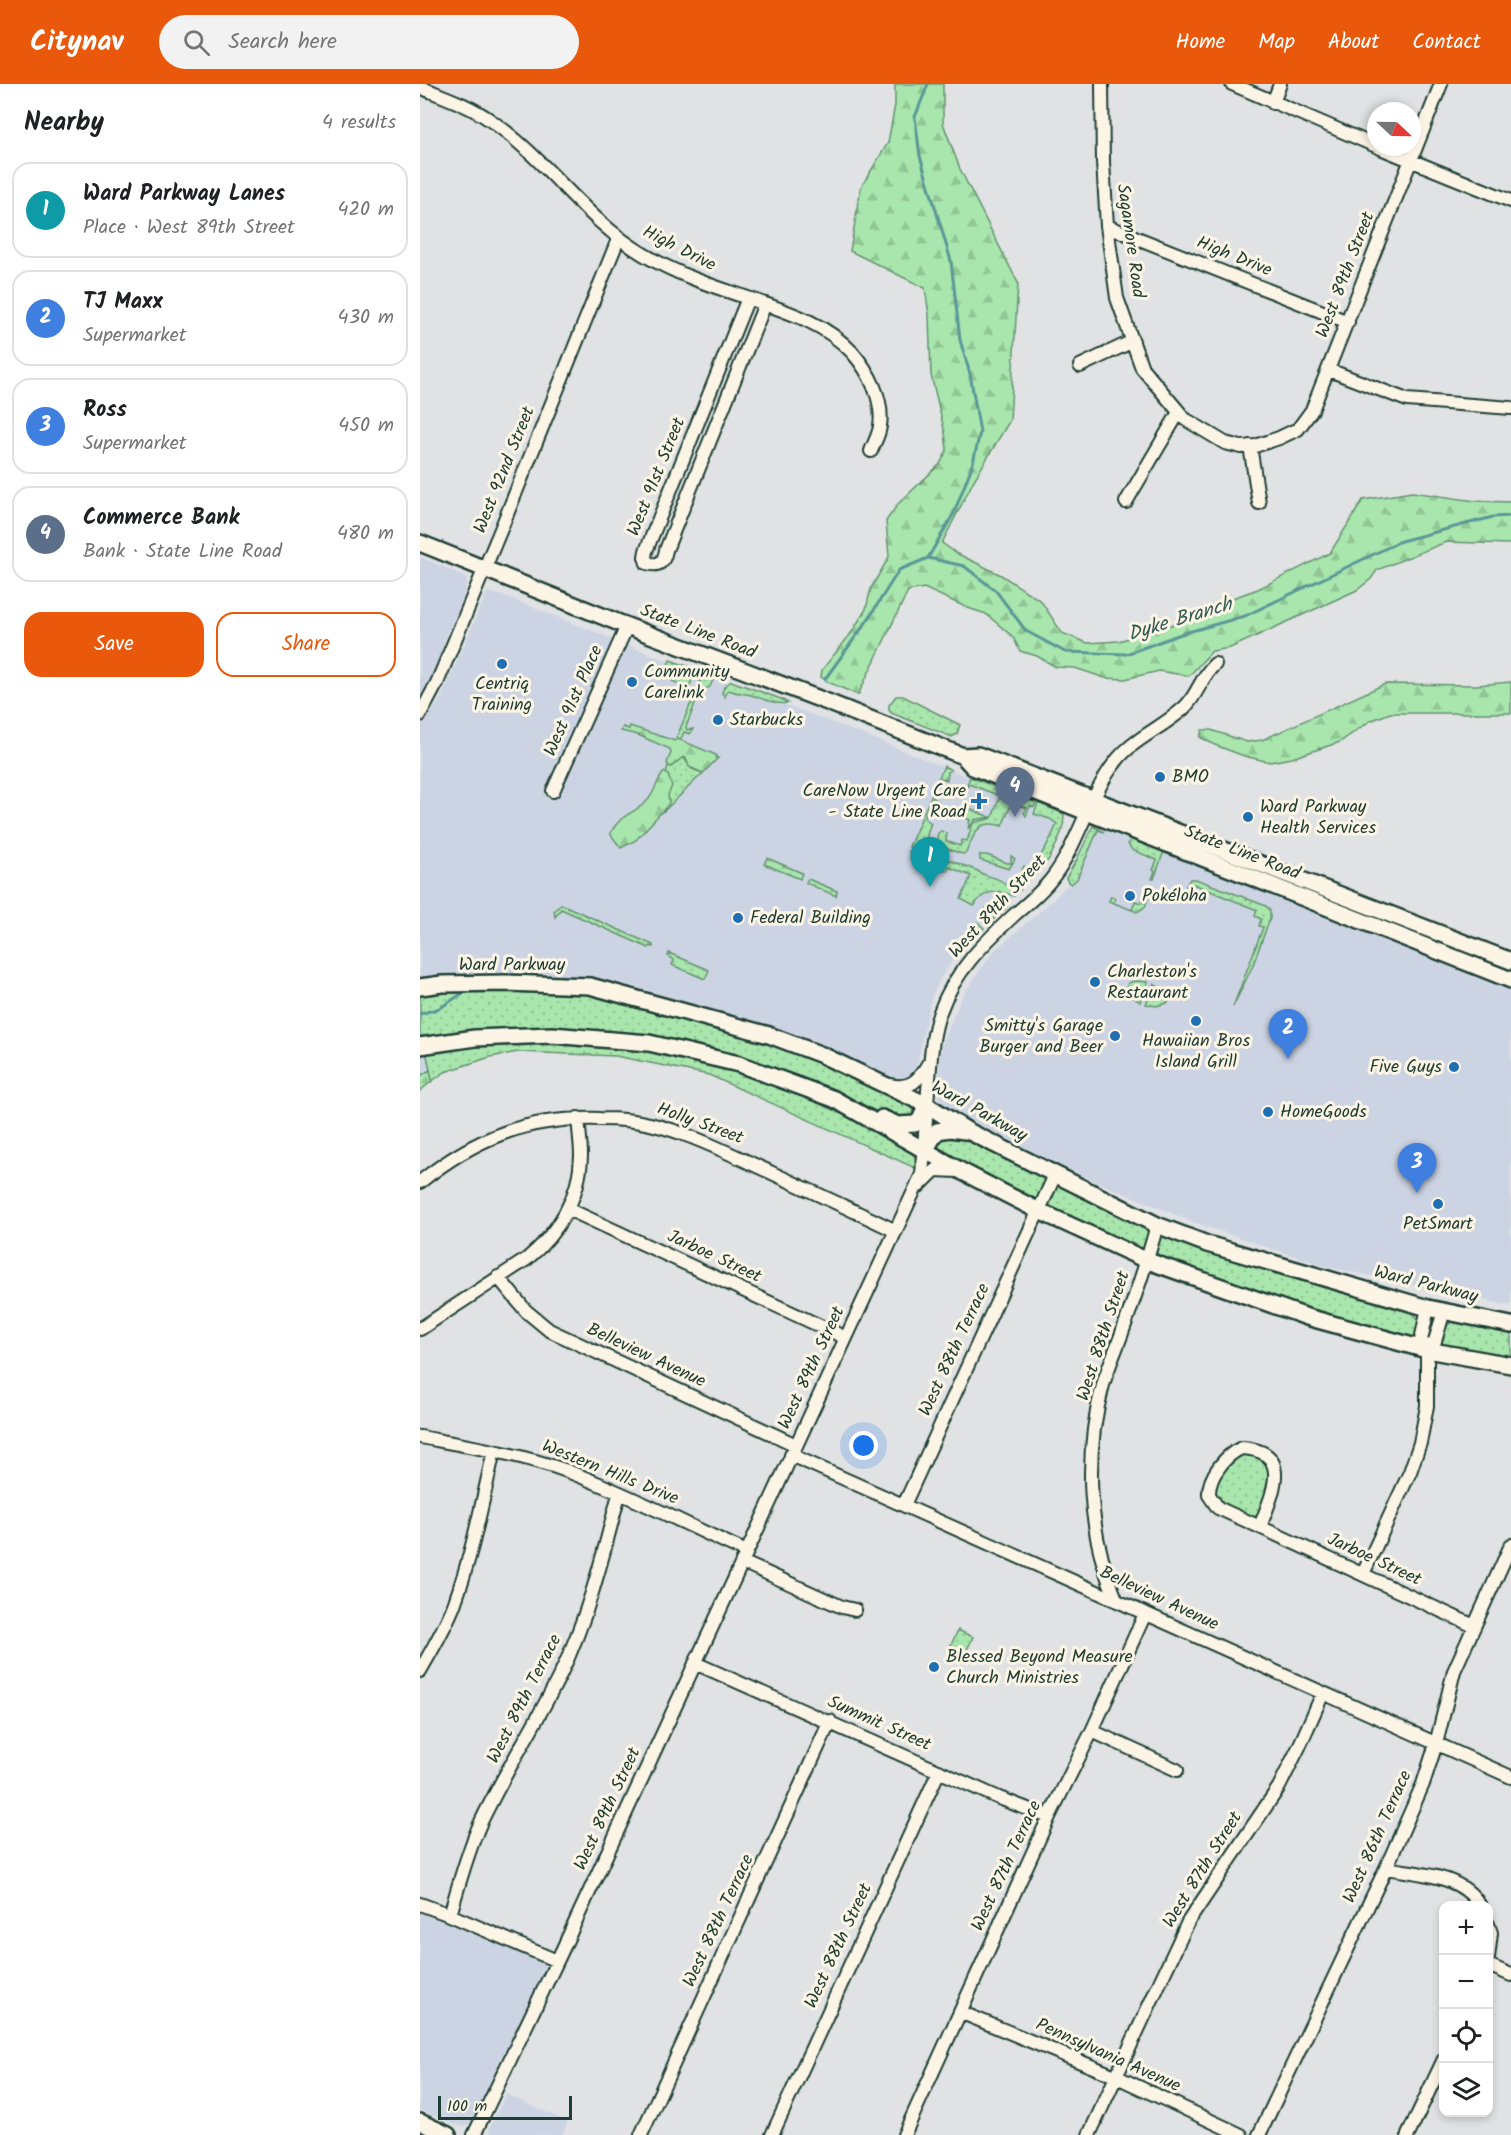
<!DOCTYPE html>
<meta charset="utf-8">
<style>
body{margin:0;font-family:Kalam,sans-serif;background:#f2f2f2;color:#202124}
.controls{position:absolute;right:18px;bottom:18px;display:grid;overflow:hidden;border-radius:12px;box-shadow:0 3px 9px #0003}
.controls button{width:54px;height:54px;display:grid;place-items:center;padding:0;border:0;border-bottom:2px solid #e0e0e0;background:#fff;color:#202124;font:30px sans-serif}
.compass{position:absolute;left:947px;top:18px;width:54px;height:54px;border-radius:50%;background:#fff;box-shadow:0 3px 9px #0003;rotate:112deg}
.scale{position:absolute;left:18px;bottom:15px;width:134px;box-sizing:border-box;padding-left:6px;border:3px solid #1f3d34;border-top:0;font-size:16px;line-height:21px;white-space:nowrap;color:#1f3d34;-webkit-text-stroke:4px #fcf5e5;paint-order:stroke}
.you{position:absolute;left:444px;top:1362px;width:21px;height:21px;margin:-15px;border:4px solid #fff;border-radius:50%;background:#1a73e8;box-shadow:0 0 0 9px #1a73e833}
.badge{display:grid;place-items:center;width:39px;height:39px;border-radius:50%;background:#ea580c;color:#fff;font-size:20px;font-weight:700}
.pin{position:absolute;translate:-50% -50px;filter:drop-shadow(0 2px 3px #0008)}
.pin::after{content:'';position:absolute;top:32px;width:21px;height:18px;background:inherit;clip-path:polygon(0 0,100% 0,50% 100%)}
.list{margin:0;padding:0;list-style:none}
h2{display:flex;justify-content:space-between;align-items:center;height:78px;margin:0;padding:0 24px;font-size:26px}
h2 small{font-size:20px;font-weight:400;color:#757577}
.list li{display:grid;grid-template-columns:39px 1fr auto;gap:18px;align-items:center;box-sizing:border-box;height:96px;margin:0 12px 12px;padding:0 12px;border:2px solid #e0e0e0;border-radius:18px}
.list b{display:block;font-size:22px;white-space:nowrap}
.list p{margin:0;font-size:20px;white-space:nowrap;color:#757577}
.list em{font-size:20px;font-style:normal;color:#757577}
.actions{display:flex;gap:12px;padding:18px 24px}
.actions a{flex:1;padding:14px 0;border:2px solid #ea580c;border-radius:18px;text-align:center;font-size:21px;color:#ea580c}
.actions .main{background:#ea580c;color:#fff}
.icon{flex:none;width:33px;height:33px;fill:none;stroke:currentColor;stroke-width:2;stroke-linecap:round;stroke-linejoin:round}
.map{position:relative;flex:none;width:1091px;height:2051px;overflow:hidden}
header{display:flex;align-items:center;gap:36px;box-sizing:border-box;height:84px;padding:0 30px;background:#ea580c;color:#fff}
header strong{font-size:28px}
nav{display:flex;gap:33px;margin-inline-start:auto;font-size:21px}
.search{width:420px;height:54px;background:#f2f2f2;display:flex;align-items:center;gap:15px;box-sizing:border-box;padding:0 21px;border-radius:33px;color:#757577;font-size:22px}
main{display:flex}
aside{flex:1;background:#fff}
.map>svg:first-child{display:block}
.built{fill:#ccd4e3}
.green{fill:url(#green-dots);stroke:#649270;stroke-width:1.5}
.forest{fill:url(#forest-firs);stroke:#649270;stroke-width:1.5}
.lines{fill:none;stroke-linecap:round;stroke-linejoin:round}
.stream{stroke:#5a9797;stroke-width:3}
.minor-casing{stroke:#1f3d34;stroke-width:16}
.major-casing{stroke:#1f3d34;stroke-width:20}
.minor{stroke:#fcf5e5;stroke-width:12}
.major{stroke:#fcf5e5;stroke-width:15}
.poi-dot{fill:#1f6fb2;stroke:#fcf5e5;stroke-width:2}
.labels{text-anchor:middle;dominant-baseline:central;stroke-width:6;stroke-linejoin:round;paint-order:stroke}
.street-label{font-size:18px;fill:#1f3d34;stroke:#fcf5e5}
.poi-label{font-size:18px;fill:#1f3d34;stroke:#fcf5e5;text-anchor:start}
.water-label{font-size:20px;font-style:italic;fill:#335b55;stroke:#fcf5e5}
</style>
<header>
<strong>Citynav</strong>
<div class="search"><svg class="icon" aria-label="search" viewBox="0 0 24 24"><circle cx="10" cy="10" r="6"/><path d="M15 15l6 6"/></svg>Search here</div>
<nav><a>Home</a><a>Map</a><a>About</a><a>Contact</a></nav>
</header>
<main>
<aside>
<h2>Nearby<small>4 results</small></h2>
<ul class="list">
<li><span class="badge" style="background:#0f9aa8">1</span><div><b>Ward Parkway Lanes</b><p>Place · West 89th Street</p></div><em>420 m</em></li>
<li><span class="badge" style="background:#3f7fe0">2</span><div><b>TJ Maxx</b><p>Supermarket</p></div><em>430 m</em></li>
<li><span class="badge" style="background:#3f7fe0">3</span><div><b>Ross</b><p>Supermarket</p></div><em>450 m</em></li>
<li><span class="badge" style="background:#5c6f8a">4</span><div><b>Commerce Bank</b><p>Bank · State Line Road</p></div><em>480 m</em></li>
</ul>
<div class="actions"><a class="main">Save</a><a>Share</a></div>
</aside>
<div class="map">
<svg width="1091" height="2051" viewBox="0 0 1091 2051">
<defs>
<pattern id="green-dots" width="8" height="8" patternUnits="userSpaceOnUse" patternTransform="scale(1.5)"><rect width="8" height="8" fill="#a9e6ad"/><path d="M2 2h.1M6 6h.1" fill="none" stroke="#91c695" stroke-width="1.8" stroke-linecap="round"/></pattern>
<pattern id="forest-firs" width="22" height="20" patternUnits="userSpaceOnUse" patternTransform="scale(1.5)"><rect width="22" height="20" fill="#a9e6ad"/><path d="M5 1l3.5 6h-7zM16 11l3.5 6h-7z" fill="#91c695"/></pattern>
</defs>
<rect width="100%" height="100%" fill="#e0e2e4"/>
<filter id="ink" filterUnits="userSpaceOnUse"><feTurbulence type="fractalNoise" baseFrequency=".0167" numOctaves="2"/><feDisplacementMap in="SourceGraphic" scale="12" xChannelSelector="R" yChannelSelector="G"/><feConvolveMatrix kernelMatrix="1 2 1 2 8 2 1 2 1" color-interpolation-filters="sRGB"/></filter>
<g filter="url(#ink)">
<path class="built" d="M 0,473 L 42,491 L 47,495 L 45,508 L 24,559 L 17,587 L 0,619 Z
M 67,508 L 85,512 L 225,568 L 427,644 L 643,731 L 643,739 L 613,793 L 585,821 L 566,837 L 543,862 L 520,895 L 511,915 L 495,989 L 492,994 L 473,995 L 347,943 L 273,920 L 219,906 L 190,901 L 0,897 L 0,643 L 21,614 Z
M 677,745 L 697,750 L 743,768 L 762,773 L 1091,899 L 1091,1222 L 904,1182 L 773,1138 L 651,1087 L 528,1025 L 518,1018 L 520,965 L 542,912 L 574,867 L 629,820 L 650,798 Z
M 6,966 L 10,986 L 0,992 L 0,968 Z
M 0,1827 L 125,1879 L 126,1885 L 51,2039 L 45,2042 L 36,2041 L 0,2026 Z
M 86,2010 L 148,2038 L 142,2051 L 70,2051 L 69,2045 Z"/>
<path class="green" d="M 250,576 L 276,585 L 269,604 L 252,597 L 250,591 L 245,589 Z
M 284,588 L 295,591 L 290,603 L 280,607 L 266,643 L 267,646 L 273,645 L 270,650 L 264,648 L 260,657 L 256,655 Z
M 311,597 L 361,615 L 368,619 C 354,621 345,615 331,611 C 323,609 318,610 309,606 L 306,608 L 305,613 L 302,609 L 304,603 Z
M 476,612 L 483,612 L 540,641 L 537,650 L 532,653 L 471,629 L 469,626 L 469,621 Z
M 263,673 L 272,685 L 283,689 L 243,728 C 254,709 242,696 248,682 L 252,682 Z
M 524,682 L 531,686 L 528,688 L 527,696 L 521,694 L 513,714 L 519,717 L 517,722 L 511,720 L 504,734 L 511,739 C 502,761 509,759 519,775 L 524,774 L 558,787 C 563,793 579,792 585,800 L 587,799 L 599,802 L 601,805 L 594,812 C 578,806 564,805 554,822 L 541,815 L 551,792 L 529,783 L 527,787 L 498,774 L 498,771 L 489,768 L 491,764 L 489,763 Z
M 550,693 L 616,719 L 614,723 L 610,722 L 606,732 L 604,729 L 607,724 L 592,719 L 582,742 C 557,734 554,751 546,769 L 543,770 C 531,766 514,764 518,749 L 521,747 L 527,749 L 526,757 L 540,762 L 542,756 L 547,757 L 553,739 L 572,734 L 580,712 L 549,700 L 545,707 Z
M 618,719 L 644,730 L 643,744 L 637,759 L 629,775 L 613,793 L 603,789 L 602,786 L 604,782 L 610,786 C 622,772 630,757 637,740 L 630,735 L 614,730 Z
M 545,723 L 570,733 L 555,736 L 548,745 L 550,736 L 536,730 L 538,725 L 543,727 Z
M 673,742 L 684,748 L 678,746 L 657,795 L 651,800 L 648,798 L 646,794 L 656,777 Z
M 710,755 L 744,767 L 734,795 L 732,795 L 735,787 L 733,786 L 737,776 L 712,766 L 708,760 Z
M 560,771 L 567,771 L 587,779 L 591,779 L 591,772 L 595,775 L 589,785 L 560,776 Z
M 347,774 L 382,789 L 380,795 L 344,780 Z
M 388,795 L 417,807 L 416,812 L 386,799 Z
M 770,795 L 776,795 L 826,814 L 826,816 L 828,815 L 846,822 L 850,827 L 850,834 L 833,881 L 813,923 L 842,846 L 843,843 L 839,842 L 841,835 L 835,832 L 837,826 L 773,800 L 770,805 L 767,806 L 766,802 Z
M 733,801 L 725,823 L 717,828 L 689,817 L 691,812 L 695,814 L 694,819 L 712,826 L 715,817 L 721,819 L 728,803 L 731,804 Z
M 141,820 L 233,861 L 233,863 L 230,862 L 229,864 L 141,825 L 135,833 L 134,827 Z
M 579,820 L 586,820 L 587,823 L 569,839 L 560,833 L 567,823 Z
M 557,838 L 564,844 L 544,864 L 542,859 Z
M 249,869 L 289,886 L 285,895 L 252,881 L 254,876 L 248,872 Z
M 715,897 L 728,898 L 720,918 L 713,913 L 707,903 L 708,899 Z
M 734,900 L 743,906 L 749,916 L 747,919 L 736,922 L 726,920 Z
M 33,905 L 148,907 L 185,911 L 302,943 L 405,978 L 494,1023 L 493,1033 L 475,1037 L 417,1007 L 236,955 L 186,948 L 123,945 L 0,955 L 0,909 Z
M 92,958 C 136,958 180,958 224,964 C 317,979 400,1018 483,1060 C 494,1067 496,1072 495,1084 L 289,991 L 196,972 L 98,968 L 70,973 L 25,988 L 12,997 L 6,966 Z
M 534,1050 L 622,1094 L 624,1098 L 617,1116 L 612,1118 L 519,1069 L 516,1063 L 519,1052 Z
M 637,1102 L 644,1102 L 729,1144 L 731,1148 L 722,1167 L 630,1126 L 628,1119 Z
M 747,1150 L 829,1181 L 994,1230 C 1001,1236 998,1245 996,1253 L 990,1256 L 895,1229 L 740,1174 L 737,1170 C 738,1161 738,1152 747,1150 Z
M 1032,1238 L 1091,1248 L 1091,1276 L 1023,1261 L 1021,1257 C 1023,1249 1024,1242 1032,1238 Z
M 824,1369 C 828,1370 834,1371 838,1372 C 863,1382 844,1417 838,1433 L 834,1433 C 822,1431 792,1421 794,1405 C 794,1399 800,1393 803,1388 C 810,1379 814,1374 824,1369 Z
M 538,1546 L 553,1553 L 546,1568 L 531,1561 Z"/>
<path class="forest" d="M 475,0 L 523,0 L 523,39 L 540,85 L 598,199 L 590,336 L 554,396 L 522,459 L 536,469 L 581,491 L 621,517 L 642,549 L 667,559 L 699,557 L 754,540 L 793,521 L 838,505 L 910,469 L 943,416 L 992,408 L 1055,417 L 1091,418 L 1091,460 L 1026,458 L 957,486 L 951,495 L 937,506 L 810,564 L 792,567 L 769,592 L 739,587 L 705,595 L 685,594 L 655,584 L 636,583 L 617,572 L 600,567 L 593,553 L 566,530 L 548,524 L 504,504 L 488,507 L 438,611 L 408,598 L 401,593 L 402,586 L 432,548 L 446,525 L 451,504 L 469,473 L 466,437 L 478,420 L 520,380 L 527,366 L 525,349 L 511,291 L 509,231 L 505,204 L 430,167 L 441,103 L 468,59 L 475,21 Z
M 1091,598 L 1091,629 L 970,629 L 950,637 L 920,658 L 872,674 L 850,678 L 824,672 L 795,661 L 780,653 L 782,646 L 791,646 L 827,658 L 842,656 L 965,600 L 1057,601 Z
M 210,642 L 255,657 L 258,655 L 296,671 L 296,674 L 298,674 L 283,689 L 269,683 L 266,674 L 263,673 L 251,683 L 249,682 L 247,679 L 251,669 L 250,665 L 218,651 L 201,647 L 203,643 L 209,645 Z
M 244,688 L 248,691 L 252,702 L 248,711 L 249,719 L 246,723 L 216,756 L 201,764 L 191,751 L 191,748 C 202,729 214,730 227,717 C 235,709 236,697 244,688 Z
M 10,986 L 12,997 L 0,1007 L 0,992 Z"/>
<g class="lines">
<path class="stream" d="M 508,474 L 534,429 L 553,379 L 560,348 L 550,290 L 540,256 L 531,177 L 500,72 L 495,33 L 508,0
M 405,595 L 447,537 L 479,486 L 508,474 L 544,482 L 576,507 L 606,547 L 645,568 L 706,570 L 761,550 L 825,532 L 981,457 L 1073,433 L 1091,432
M 532,732 L 535,733
M 0,930 L 20,924 L 46,907"/>
<g class="minor-casing">
<path id="minor" d="M 682,0 L 683,78 L 687,142 L 697,214 L 722,284 L 765,335 L 805,359 L 821,363 L 835,362 L 859,354 L 878,345 L 892,326 L 1021,0
M 812,0 L 956,62
M 0,3 C 24,13 49,21 70,36 C 126,74 164,135 223,170 C 256,190 292,202 328,214 C 365,227 404,238 432,268 C 449,287 464,316 460,342 C 459,351 454,359 451,367
M 853,19 L 860,0
M 958,63 L 1091,117
M 687,142 L 928,238
M 328,214 L 226,467 L 225,473 L 227,479 C 239,483 244,478 246,466 L 345,220
M 660,282 L 713,257
M 909,286 L 987,316 L 1091,324
M 830,362 L 839,419
M 706,418 L 759,328
M 0,631 L 17,599 L 81,445 L 199,153
M 133,707 L 207,542
M 470,1001 C 490,1006 499,996 508,980
M 0,1098 C 56,1053 108,1033 180,1035 C 197,1035 214,1036 230,1040 C 273,1050 312,1071 352,1089 C 393,1108 435,1127 476,1147
M 499,1102 L 515,1086 L 538,1087
M 148,1125 L 426,1254
M 78,1193 L 106,1227 L 129,1246 L 376,1361
M 0,1245 L 107,1175 C 138,1149 160,1113 161,1072 C 161,1060 159,1047 158,1034
M 1007,1266 L 1015,1257 L 1024,1227
M 0,1353 C 49,1362 100,1370 147,1387 C 208,1410 267,1441 327,1468
M 822,1364 C 875,1367 851,1412 840,1443 L 798,1424 L 789,1411 C 788,1393 806,1370 822,1364 Z
M 371,1371 L 1091,1693
M 484,1421 L 635,1091
M 840,1443 L 1054,1542
M 322,1478 L 422,1523 L 435,1526
M 943,1490 L 990,1388 L 1000,1359 L 1007,1322 L 1007,1266 L 1001,1256 L 1008,1224
M 696,1515 C 667,1448 664,1370 683,1301 C 688,1283 696,1266 702,1249 C 715,1213 727,1178 737,1141
M 275,1579 L 579,1714 L 629,1733
M 0,1587 C 12,1566 25,1544 34,1521 C 52,1471 62,1419 74,1367
M 672,1647 L 757,1686
M 966,1784 C 998,1790 1042,1790 1060,1822
M 0,1820 L 30,1831 L 137,1877
M 30,1831 C 39,1800 47,1769 60,1740 C 84,1689 115,1642 140,1591 C 168,1534 183,1471 199,1410
M 1068,1840 L 1071,1849 L 1068,1874
M 1068,1881 L 1091,1891
M 540,1928 L 695,1992 L 821,2051
M 54,2051 L 140,1871 L 502,1090 C 505,1058 506,1027 509,995 C 511,972 512,950 520,928 C 534,888 564,859 594,831 C 608,819 622,808 633,793 C 658,760 667,718 691,684 C 710,655 740,646 764,624 C 778,611 781,592 795,580
M 221,2051 L 410,1637
M 352,2051 L 519,1687
M 484,2051 L 629,1733 L 672,1647 L 725,1530
M 669,2051 L 768,1838 L 859,1703 L 879,1663 L 903,1609
M 839,2051 L 966,1784 L 1003,1700 L 1016,1660 L 1034,1587 L 1091,1461
M 988,2051 L 1024,1975"/>
</g>
<g class="major-casing">
<path id="major" d="M 0,459 L 207,542 L 410,619 L 543,672 L 553,683 L 1091,896
M 543,672 L 558,671 L 1091,877
M 0,903 L 22,900 L 86,899 L 170,902 L 349,951 L 402,971 L 507,1021 L 548,1047 L 737,1141 L 787,1160 L 1008,1224 L 1091,1241
M 0,962 L 55,954 L 132,951 L 229,959 L 319,980 L 414,1015 L 543,1088 L 619,1127 L 728,1177 L 887,1233 L 1007,1266 L 1091,1281
M 462,1034 L 478,1041 L 495,1040 L 500,1036 L 507,1021
M 504,1068 L 517,1047 L 530,1045 L 545,1047
M 0,2038 L 28,2051"/>
</g>
<use href="#minor" class="minor"/>
<use href="#major" class="major"/>
</g>
</g>
<g class="poi-dot">
<circle cx="82" cy="580" r="6"/>
<circle cx="212" cy="598" r="6"/>
<circle cx="298" cy="636" r="6"/>
<circle cx="740" cy="693" r="6"/>
<path d="M556 708h6v6h6v6h-6v6h-6v-6h-6v-6h6z"/>
<circle cx="828" cy="733" r="6"/>
<circle cx="710" cy="812" r="6"/>
<circle cx="318" cy="834" r="6"/>
<circle cx="675" cy="898" r="6"/>
<circle cx="776" cy="937" r="6"/>
<circle cx="695" cy="952" r="6"/>
<circle cx="1034" cy="983" r="6"/>
<circle cx="848" cy="1028" r="6"/>
<circle cx="1018" cy="1120" r="6"/>
<circle cx="514" cy="1583" r="6"/>
</g>
<g class="labels">
<g class="street-label">
<text transform="translate(710 157) rotate(82)">Sagamore Road</text>
<text transform="translate(259 165) rotate(27)">High Drive</text>
<text transform="translate(814 173) rotate(22)">High Drive</text>
<text transform="translate(926 191) rotate(-69)">West 89th Street</text>
<text transform="translate(85 386) rotate(-68)">West 92nd Street</text>
<text transform="translate(237 393) rotate(-68)">West 91st Street</text>
<text transform="translate(278 548) rotate(21)">State Line Road</text>
<text transform="translate(154 617) rotate(-66)">West 91st Place</text>
<text transform="translate(822 769) rotate(21)">State Line Road</text>
<text transform="translate(578 823) rotate(-47)">West 89th Street</text>
<text x="92" y="881">Ward Parkway</text>
<text transform="translate(559 1028) rotate(29)">Ward Parkway</text>
<text transform="translate(280 1040) rotate(20)">Holly Street</text>
<text transform="translate(294 1173) rotate(25)">Jarboe Street</text>
<text transform="translate(1006 1201) rotate(14)">Ward Parkway</text>
<text transform="translate(684 1252) rotate(-72)">West 88th Street</text>
<text transform="translate(535 1266) rotate(-65)">West 88th Terrace</text>
<text transform="translate(226 1272) rotate(25)">Belleview Avenue</text>
<text transform="translate(392 1284) rotate(-65)">West 89th Street</text>
<text transform="translate(190 1389) rotate(22)">Western Hills Drive</text>
<text transform="translate(954 1476) rotate(25)">Jarboe Street</text>
<text transform="translate(739 1515) rotate(25)">Belleview Avenue</text>
<text transform="translate(105 1615) rotate(-63)">West 89th Terrace</text>
<text transform="translate(459 1640) rotate(24)">Summit Street</text>
<text transform="translate(188 1725) rotate(-65)">West 89th Street</text>
<text transform="translate(958 1753) rotate(-66)">West 86th Terrace</text>
<text transform="translate(587 1782) rotate(-65)">West 87th Terrace</text>
<text transform="translate(783 1786) rotate(-58)">West 87th Street</text>
<text transform="translate(299 1837) rotate(-65)">West 88th Terrace</text>
<text transform="translate(419 1862) rotate(-65)">West 88th Street</text>
<text transform="translate(688 1972) rotate(24)">Pennsylvania Avenue</text>
</g>
<g class="poi-label">
<text x="224" y="588">Community<tspan x="224" dy="21">Carelink</tspan></text>
<text x="82" y="600" text-anchor="middle">Centriq<tspan x="82" dy="21">Training</tspan></text>
<text x="310" y="636">Starbucks</text>
<text x="752" y="693">BMO</text>
<text x="546" y="707" text-anchor="end">CareNow Urgent Care<tspan x="546" dy="21">- State Line Road</tspan></text>
<text x="840" y="723">Ward Parkway<tspan x="840" dy="21">Health Services</tspan></text>
<text x="722" y="812">Pokéloha</text>
<text x="330" y="834">Federal Building</text>
<text x="687" y="888">Charleston's<tspan x="687" dy="21">Restaurant</tspan></text>
<text x="683" y="942" text-anchor="end">Smitty's Garage<tspan x="683" dy="21">Burger and Beer</tspan></text>
<text x="776" y="957" text-anchor="middle">Hawaiian Bros<tspan x="776" dy="21">Island Grill</tspan></text>
<text x="1022" y="983" text-anchor="end">Five Guys</text>
<text x="860" y="1028">HomeGoods</text>
<text x="1018" y="1140" text-anchor="middle">PetSmart</text>
<text x="526" y="1573">Blessed Beyond Measure<tspan x="526" dy="21">Church Ministries</tspan></text>
</g>
<g class="water-label">
<text transform="translate(760 536) rotate(-17)">Dyke Branch</text>
</g>
</g>
</svg>
<div class="controls">
<button>+</button>
<button>−</button>
<button><svg class="icon" aria-label="locate" viewBox="0 0 24 24"><circle cx="12" cy="12" r="6"/><path d="M12 2v4M12 18v4M2 12h4M18 12h4"/></svg></button>
<button><svg class="icon" aria-label="layers" viewBox="0 0 24 24"><path d="M12 4l9 5-9 5-9-5zM3 14l9 5 9-5"/></svg></button>
</div>
<svg class="compass" viewBox="-18 -18 36 36"><path d="M0-13l5 13h-10z" fill="#e53935"/><path d="M0 13l5-13h-10z" fill="#757577"/></svg>
<div class="scale">100 m</div>
<div class="you"></div>
<div class="pin badge" style="left:510px;top:803px;background:#0f9aa8">1</div>
<div class="pin badge" style="left:868px;top:975px;background:#3f7fe0">2</div>
<div class="pin badge" style="left:997px;top:1109px;background:#3f7fe0">3</div>
<div class="pin badge" style="left:595px;top:733px;background:#5c6f8a">4</div>
</div>
</main>
